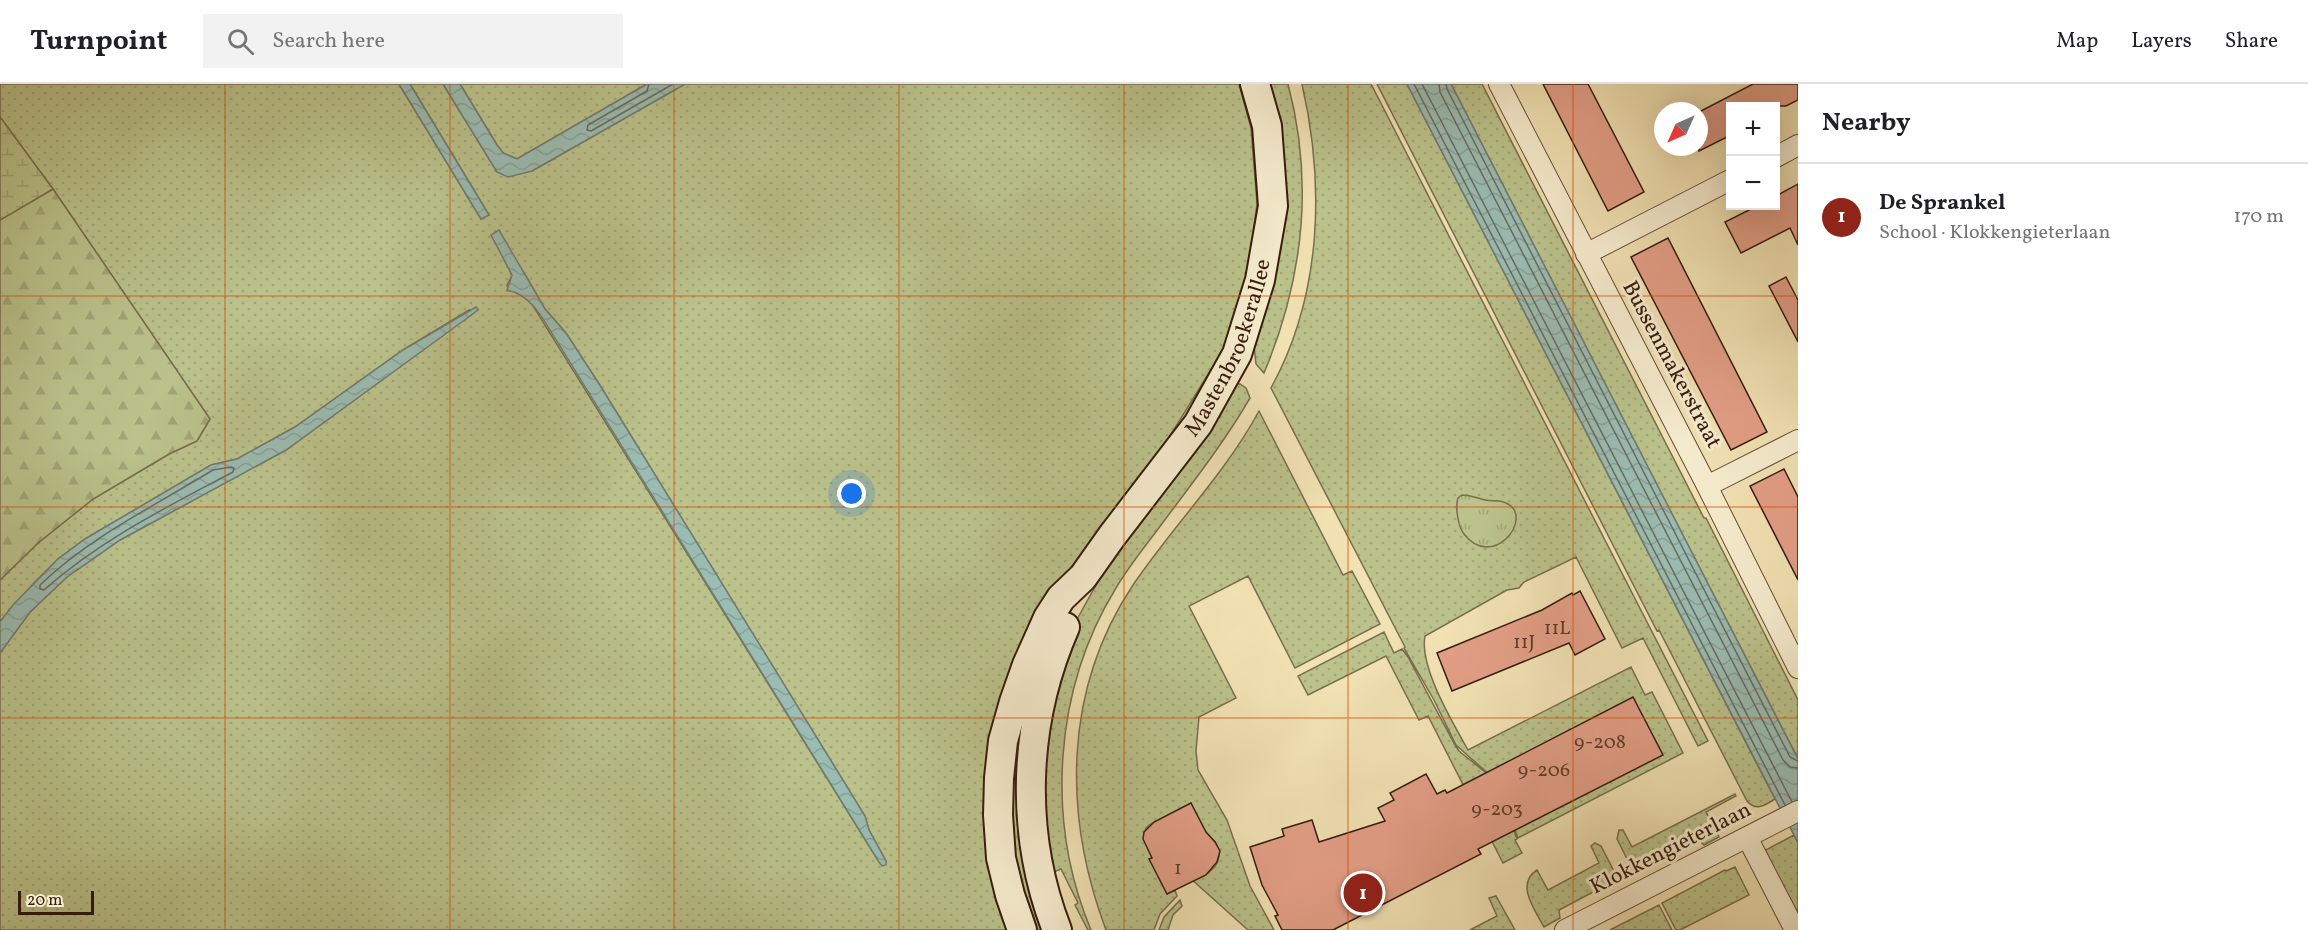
<!DOCTYPE html>
<meta charset="utf-8">
<style>
body{margin:0;font-family:Vollkorn,serif;background:#f2f2f2;color:#202124}
.controls{position:absolute;right:18px;top:18px;display:grid;overflow:hidden;border-radius:0px;box-shadow:0 6px 24px #0002}
.controls button{width:54px;height:54px;display:grid;place-items:center;padding:0;border:0;border-bottom:2px solid #e0e0e0;background:#fff;color:#202124;font:30px sans-serif}
.compass{position:absolute;left:1654px;top:18px;width:54px;height:54px;border-radius:50%;background:#fff;box-shadow:0 6px 24px #0002;rotate:225deg}
.scale{position:absolute;left:18px;bottom:15px;width:76px;box-sizing:border-box;padding-left:6px;border:3px solid #351c0c;border-top:0;font-size:16px;line-height:21px;white-space:nowrap;color:#351c0c;-webkit-text-stroke:4px #f6ecce;paint-order:stroke}
.you{position:absolute;left:852px;top:410px;width:21px;height:21px;margin:-15px;border:4px solid #fff;border-radius:50%;background:#1a73e8;box-shadow:0 0 0 9px #1a73e833}
.badge{display:grid;place-items:center;width:39px;height:39px;border-radius:50%;background:#8f2418;color:#fff;font-size:20px;font-weight:700}
.pin{position:absolute;translate:-50% -50%;border:3px solid #fff;box-shadow:0 2px 6px #0006}
.list{margin:0;padding:0;list-style:none}
h2{display:flex;justify-content:space-between;align-items:center;height:78px;margin:0;padding:0 24px;font-size:26px}
h2 small{font-size:20px;font-weight:400;color:#757577}
.list li{display:grid;grid-template-columns:39px 1fr auto;gap:18px;align-items:center;box-sizing:border-box;height:108px;padding:0 24px;border-top:2px solid #e0e0e0}
.list b{display:block;font-size:22px;white-space:nowrap}
.list p{margin:0;font-size:20px;white-space:nowrap;color:#757577}
.list em{font-size:20px;font-style:normal;color:#757577}
.icon{flex:none;width:33px;height:33px;fill:none;stroke:currentColor;stroke-width:2;stroke-linecap:round;stroke-linejoin:round}
.map{position:relative;flex:none;width:1798px;height:846px;overflow:hidden}
header{display:flex;align-items:center;gap:36px;box-sizing:border-box;height:84px;padding:0 30px;background:#fff;border-bottom:2px solid #e0e0e0}
header strong{font-size:28px}
nav{display:flex;gap:33px;margin-inline-start:auto;font-size:21px}
.search{width:420px;height:54px;background:#f2f2f2;display:flex;align-items:center;gap:15px;box-sizing:border-box;padding:0 21px;border-radius:0px;color:#757577;font-size:22px}
main{display:flex}
aside{flex:1;background:#fff}
.map>svg:first-child{display:block}
.grass{fill:url(#grass-dots);stroke:#786f4c;stroke-width:1.5;fill-rule:evenodd}
.forest{fill:url(#forest-firs);stroke:#786f4c;stroke-width:1.5}
.wetland{fill:url(#wetland-marsh);stroke:#786f4c;stroke-width:1.5}
.park{fill:url(#park-tufts);stroke:#786f4c;stroke-width:1.5}
.water{fill:url(#water-waves);stroke:#727c70;stroke-width:1.5}
.lines{fill:none;stroke-linecap:round;stroke-linejoin:round}
.shore{stroke:#686c5f;stroke-width:1.5}
.building{fill:#e29e86;stroke:#351c0c;stroke-width:1.5}
.street-casing{stroke:#644d36;stroke-width:22}
.secondary-casing{stroke:#351c0c;stroke-width:32}
.street{stroke:#f6ecce;stroke-width:20}
.secondary{stroke:#f6ecce;stroke-width:28}
.grid{fill:none;stroke:#d6530c;stroke-width:1.5;stroke-opacity:0.55}
.labels{text-anchor:middle;dominant-baseline:central;stroke-width:6;stroke-linejoin:round;paint-order:stroke}
.number-label{font-size:20px;fill:#603c2a}
.street-label{font-size:22px;fill:#351c0c;stroke:#f6ecce}
</style>
<header>
<strong>Turnpoint</strong>
<div class="search"><svg class="icon" aria-label="search" viewBox="0 0 24 24"><circle cx="10" cy="10" r="6"/><path d="M15 15l6 6"/></svg>Search here</div>
<nav><a>Map</a><a>Layers</a><a>Share</a></nav>
</header>
<main>
<div class="map">
<svg width="1798" height="846" viewBox="0 0 1798 846">
<defs>
<pattern id="grass-dots" width="8" height="8" patternUnits="userSpaceOnUse" patternTransform="scale(1.5)"><rect width="8" height="8" fill="#bbc28b"/><path d="M2 2h.1M6 6h.1" fill="none" stroke="#a1a677" stroke-width="1.8" stroke-linecap="round"/></pattern>
<pattern id="forest-firs" width="22" height="20" patternUnits="userSpaceOnUse" patternTransform="scale(1.5)"><rect width="22" height="20" fill="#bbc28b"/><path d="M5 1l3.5 6h-7zM16 11l3.5 6h-7z" fill="#a1a677"/></pattern>
<pattern id="wetland-marsh" width="20" height="14" patternUnits="userSpaceOnUse" patternTransform="scale(1.5)"><rect width="20" height="14" fill="#bbc28b"/><path d="M1 5h8M5 5V1M11 12h8M15 12V8" fill="none" stroke="#a1a677"/></pattern>
<pattern id="park-tufts" width="24" height="20" patternUnits="userSpaceOnUse" patternTransform="scale(1.5)"><rect width="24" height="20" fill="#bbc28b"/><path d="M3 7l-1-3M5 7V3M7 7l1-3M15 17l-1-3M17 17v-4M19 17l1-3" fill="none" stroke="#a1a677"/></pattern>
<pattern id="water-waves" width="16" height="10" patternUnits="userSpaceOnUse" patternTransform="scale(1.5)"><rect width="16" height="10" fill="#9bbcb2"/><path d="M0 5q4-4 8 0t8 0" fill="none" stroke="#86a198"/></pattern>
</defs>
<rect width="100%" height="100%" fill="#f1e1b3"/>
<filter id="stains"><feTurbulence type="fractalNoise" baseFrequency=".00333" numOctaves="4"/><feColorMatrix values="0 0 0 0 .2 0 0 0 0 .09 0 0 0 0 .02 0 0 0 .5 -.17"/></filter>
<radialGradient id="worn" r=".72"><stop offset=".6" stop-color="#630" stop-opacity="0"/><stop offset="1" stop-color="#630" stop-opacity=".3"/></radialGradient>
<path class="grass" d="M 0,0 L 399,0 L 481,135 L 489,131 L 410,0 L 443,0 L 497,88 L 532,87 L 685,0 L 1239,0 L 1251,44 L 1257,120 L 1247,192 L 1225,263 L 1165,360 L 1018,576 L 1007,846 L 0,846 L 0,569 L 30,528 L 67,493 L 120,456 L 286,366 L 477,226 L 469,226 L 403,266 L 295,343 L 237,375 L 211,381 L 85,455 L 58,475 L 33,500 L 0,538 L 0,496 L 38,459 L 93,415 L 169,370 L 197,357 L 210,335 L 53,105 L 0,33 ZM 506,177 L 526,192 L 545,225 L 566,249 L 601,303 L 865,732 L 869,746 L 886,777 L 879,778 L 530,217 L 515,206 L 509,207 L 507,201 L 512,192 Z
M 460,0 L 647,0 L 517,75 L 503,69 L 497,61 Z
M 1268,0 L 1288,0 C 1314,98 1303,196 1264,289 L 1256,280 L 1254,262 L 1276,188 L 1283,130 Z
M 1302,0 L 1371,0 L 1708,657 L 1698,662 L 1643,554 L 1622,564 L 1576,473 L 1524,498 L 1519,504 L 1507,506 L 1425,552 C 1419,583 1453,639 1468,666 L 1631,583 L 1645,611 L 1652,608 L 1683,669 L 1518,754 L 1502,712 L 1491,692 L 1456,661 L 1434,616 L 1404,564 L 1405,563 L 1271,304 C 1322,211 1325,101 1302,0 Z
M 1377,0 L 1407,0 L 1775,715 C 1765,721 1756,728 1747,717 L 1659,546 L 1657,547 Z
M 1451,0 L 1482,0 L 1704,434 L 1706,434 L 1798,616 L 1798,675 Z
M 1236,300 L 1240,300 L 1246,304 L 1250,314 C 1225,357 1194,397 1164,437 C 1148,459 1130,480 1116,504 C 1054,605 1045,736 1091,846 L 1088,846 L 1075,821 L 1078,819 L 1061,785 L 1049,790 L 1038,689 L 1070,548 L 1106,483 L 1220,328 Z
M 1259,327 L 1343,491 L 1352,487 L 1380,540 L 1295,584 L 1248,492 L 1189,522 L 1236,614 L 1199,633 L 1196,667 L 1198,686 L 1227,736 L 1250,802 L 1274,846 L 1248,846 L 1190,794 C 1208,794 1226,779 1216,759 C 1213,755 1209,753 1206,749 C 1199,742 1195,728 1191,719 L 1151,740 L 1146,744 L 1144,751 L 1154,773 L 1150,775 L 1167,810 L 1175,806 L 1177,812 L 1160,830 L 1154,846 L 1106,846 C 1063,731 1063,606 1133,501 C 1173,442 1225,390 1259,327 Z
M 1384,548 L 1394,569 L 1402,565 L 1408,573 L 1455,661 L 1459,667 L 1490,692 L 1501,712 L 1517,755 L 1515,756 L 1522,769 L 1503,779 L 1428,632 L 1419,636 L 1386,572 L 1308,611 L 1298,592 Z
M 1017,652 L 1022,655 L 1047,846 L 1029,846 L 1012,789 L 1013,654 Z
M 1735,710 L 1736,712 L 1706,728 L 1719,753 L 1704,761 L 1698,755 L 1633,787 L 1617,755 L 1619,746 L 1623,746 L 1632,763 Z
M 1794,751 L 1798,759 L 1798,835 L 1764,767 Z
M 1595,759 L 1601,762 L 1618,795 L 1559,826 L 1560,834 L 1544,843 C 1535,826 1515,800 1537,786 L 1548,806 L 1599,779 L 1591,762 Z
M 1735,783 L 1749,811 L 1680,846 L 1676,846 L 1662,819 L 1725,786 L 1726,787 Z
M 1496,812 L 1515,846 L 1470,846 L 1497,832 L 1489,814 Z
M 1180,816 L 1182,822 L 1173,831 L 1168,846 L 1159,846 L 1164,833 Z
M 1659,821 L 1672,846 L 1610,846 Z"/>
<path class="forest" d="M 53,105 L 210,335 L 197,357 L 169,370 L 93,415 L 38,459 L 0,496 L 0,136 Z"/>
<path class="wetland" d="M 0,33 L 53,105 L 0,136 Z"/>
<path class="park" d="M 1462,411 C 1472,411 1476,414 1485,416 C 1492,418 1500,415 1508,420 C 1534,435 1492,487 1464,450 C 1458,443 1455,423 1458,414 Z"/>
<path class="water" d="M 399,0 L 410,0 L 489,131 L 481,135 Z
M 443,0 L 460,0 L 497,61 L 503,69 L 517,75 L 647,0 L 685,0 L 532,87 L 508,93 L 497,88 Z
M 1407,0 L 1451,0 L 1798,675 L 1798,759 Z
M 499,146 L 545,225 L 566,249 L 601,303 L 865,732 L 869,746 L 886,777 L 886,781 L 882,782 L 879,778 L 558,259 C 544,238 533,211 507,206 L 512,191 L 491,151 Z
M 476,223 L 478,226 L 466,235 L 286,366 L 120,456 L 67,493 L 30,528 L 0,569 L 0,538 L 13,521 L 58,475 L 85,455 L 211,381 L 237,375 L 295,343 L 403,266 Z"/>
<g class="lines">
<path class="shore" d="M 649,0 L 647,7 L 588,41 L 587,46 L 591,47 L 673,0
M 1414,0 L 1785,721
M 1422,0 L 1792,718
M 1439,0 L 1440,8 L 1783,676 L 1790,683 L 1798,684
M 1446,0 L 1447,5 L 1790,673 L 1798,677
M 231,383 L 234,384 L 233,388 C 167,423 100,456 44,506 L 40,505 L 40,501 C 90,453 154,422 213,386 Z"/>
</g>
<path class="building" d="M 1543,0 L 1588,0 L 1644,108 L 1608,127 Z
M 1753,0 L 1798,0 L 1798,16 L 1786,22 L 1731,22 L 1731,51 L 1699,67 L 1699,28 Z
M 1798,100 L 1798,161 L 1790,144 L 1741,169 L 1725,138 L 1757,122 L 1778,122 L 1776,112 Z
M 1668,154 L 1767,348 L 1731,366 L 1631,173 Z
M 1786,193 L 1798,216 L 1798,258 L 1769,202 Z
M 1784,385 L 1798,413 L 1798,496 L 1750,402 Z
M 1580,507 L 1605,555 L 1575,571 L 1569,559 L 1452,607 L 1437,569 L 1542,526 L 1572,509 L 1573,511 Z
M 1633,613 L 1663,671 L 1478,765 L 1481,770 L 1333,846 L 1282,846 L 1275,832 L 1278,831 L 1262,801 L 1250,763 L 1284,752 L 1282,745 L 1312,736 L 1319,758 L 1385,737 L 1378,724 L 1394,716 L 1390,709 L 1426,690 L 1437,710 L 1445,706 L 1447,709 Z
M 1191,719 L 1206,748 L 1215,758 L 1220,767 L 1217,778 L 1206,791 L 1167,810 L 1149,775 L 1152,774 L 1143,755 L 1144,748 L 1154,738 Z"/>
<g class="lines">
<g class="street-casing">
<path id="street" d="M 1499,0 L 1707,402 L 1798,584
M 1776,73 L 1798,61
M 1586,170 L 1730,96
M 1707,402 L 1798,356
M 1747,753 L 1795,846
M 1565,846 L 1798,727"/>
</g>
<g class="secondary-casing">
<g id="secondary">
<path id="s1" d="M 1022,846 L 1010,811 L 1001,774 L 998,731 L 999,694 L 1003,657 L 1014,618 L 1027,581 L 1048,534 L 1061,514 L 1083,493 L 1112,452 L 1198,340 L 1237,270 L 1260,196 L 1273,122 L 1267,42 L 1255,0"/>
<path d="M 1057,846 C 1019,748 1023,639 1065,543"/>
</g>
</g>
<use href="#street" class="street"/>
<use href="#secondary" class="secondary"/>
</g>
<path class="grid" d="M 225,0 L 225,846M 450,0 L 450,846M 674,0 L 674,846M 899,0 L 899,846M 1124,0 L 1124,846M 1348,0 L 1348,846M 1573,0 L 1573,846M 0,212 L 1798,212M 0,423 L 1798,423M 0,634 L 1798,634"/>
<g class="labels">
<g class="number-label">
<text x="1557" y="545">11L</text>
<text x="1524" y="559">11J</text>
<text x="1600" y="659">9-208</text>
<text x="1544" y="687">9-206</text>
<text x="1497" y="726">9-203</text>
<text x="1178" y="785">1</text>
</g>
<g class="street-label">
<text stroke="none"><textPath href="#s1" startOffset="652">Mastenbroekerallee</textPath></text>
<text transform="translate(1671 281) rotate(62)">Bussenmakerstraat</text>
<text transform="translate(1671 765) rotate(-27)">Klokkengieterlaan</text>
</g>
</g>
<rect width="100%" height="100%" filter="url(#stains)"/>
<rect width="100%" height="100%" fill="url(#worn)"/>
</svg>
<div class="controls">
<button>+</button>
<button>−</button>
</div>
<svg class="compass" viewBox="-18 -18 36 36"><path d="M0-13l5 13h-10z" fill="#e53935"/><path d="M0 13l5-13h-10z" fill="#757577"/></svg>
<div class="scale">20 m</div>
<div class="you"></div>
<div class="pin badge" style="left:1363px;top:809px">1</div>
</div>
<aside>
<h2>Nearby<small></small></h2>
<ul class="list">
<li><span class="badge">1</span><div><b>De Sprankel</b><p>School · Klokkengieterlaan</p></div><em>170 m</em></li>
</ul>
</aside>
</main>
